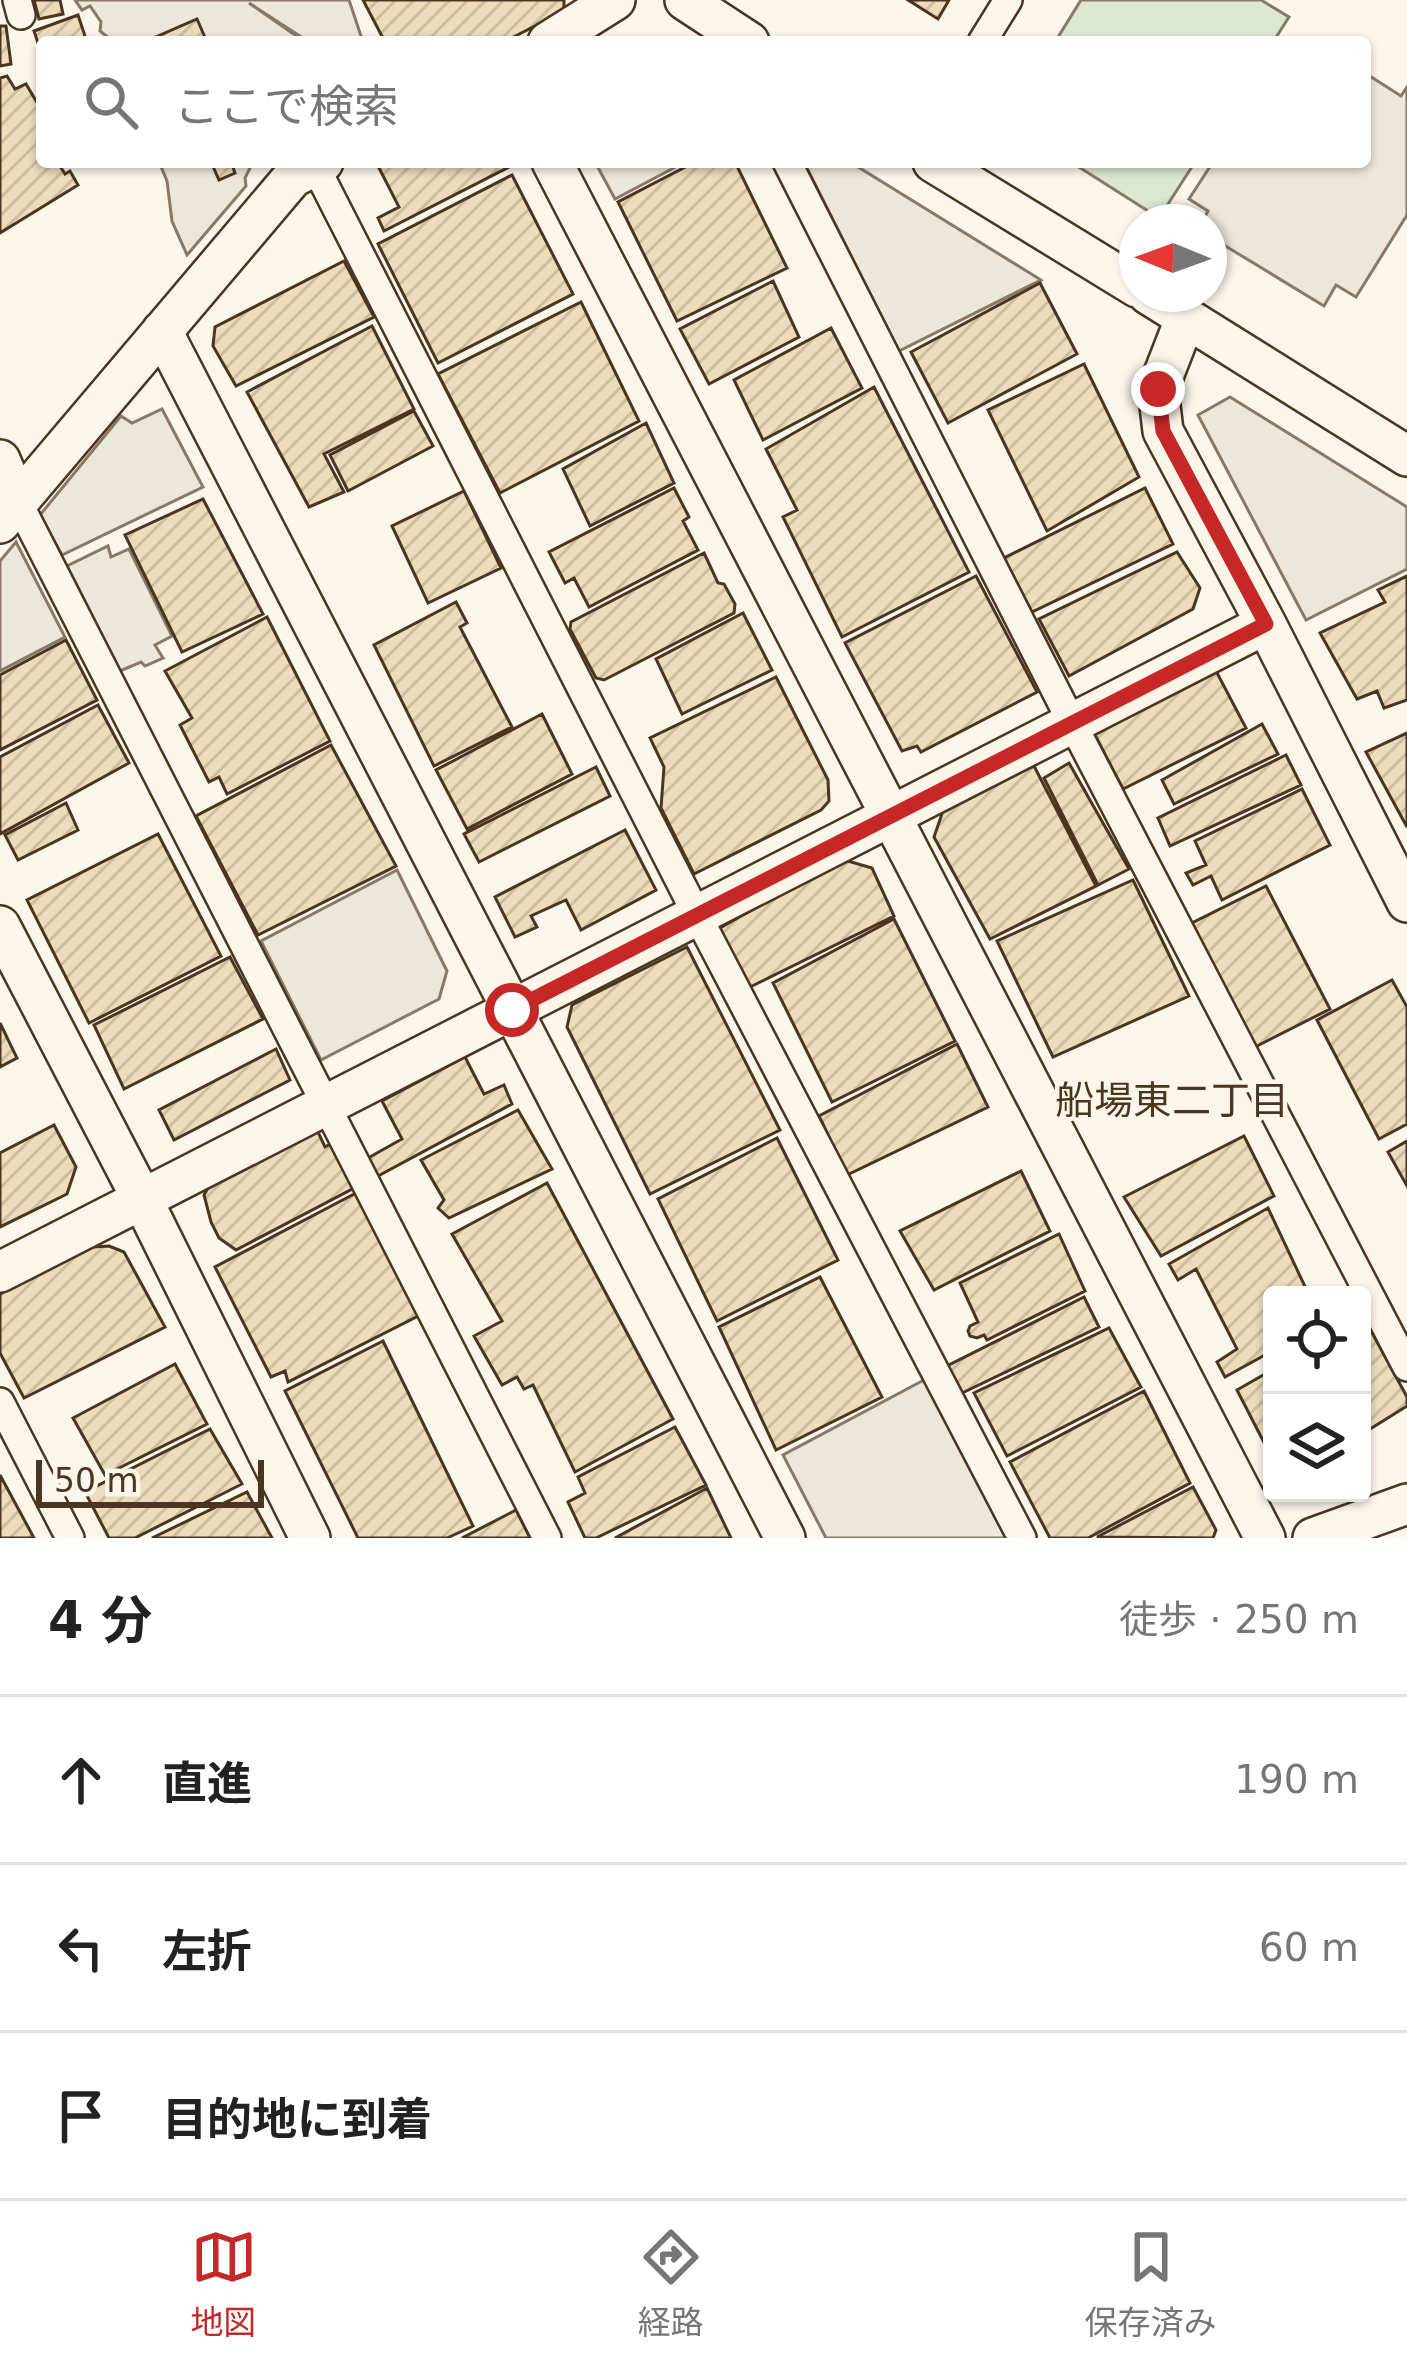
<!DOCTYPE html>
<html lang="ja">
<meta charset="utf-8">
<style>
body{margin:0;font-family:"DejaVu Sans","Noto Sans JP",sans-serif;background:#f6f6f6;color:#222}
.controls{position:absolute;right:36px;bottom:36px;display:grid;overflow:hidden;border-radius:12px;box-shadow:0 3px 9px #0004}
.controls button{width:108px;height:108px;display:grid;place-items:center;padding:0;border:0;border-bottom:3px solid #e0e0e0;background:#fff;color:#222;font:60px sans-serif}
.compass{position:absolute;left:1119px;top:204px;width:108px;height:108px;border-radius:50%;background:#fff;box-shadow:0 3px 9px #0004;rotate:271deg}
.scale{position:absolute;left:36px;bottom:30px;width:228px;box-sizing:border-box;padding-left:12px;border:6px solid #4a3520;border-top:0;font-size:33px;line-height:42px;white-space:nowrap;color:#4a3520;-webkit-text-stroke:9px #fbf6e9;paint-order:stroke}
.stop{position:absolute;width:36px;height:36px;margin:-27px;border:9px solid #c62828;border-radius:50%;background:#fff}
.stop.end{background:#c62828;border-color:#fff;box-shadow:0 3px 12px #0008}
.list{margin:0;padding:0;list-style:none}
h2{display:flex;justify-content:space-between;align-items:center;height:156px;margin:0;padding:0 48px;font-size:51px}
h2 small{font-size:39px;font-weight:400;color:#767676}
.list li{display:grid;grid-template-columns:78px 1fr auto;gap:36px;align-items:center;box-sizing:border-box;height:168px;padding:0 48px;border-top:3px solid #e0e0e0}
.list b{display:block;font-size:45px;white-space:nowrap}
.list em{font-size:39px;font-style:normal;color:#767676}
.icon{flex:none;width:66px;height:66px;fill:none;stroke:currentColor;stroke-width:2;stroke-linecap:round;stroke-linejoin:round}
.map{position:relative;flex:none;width:1407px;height:1538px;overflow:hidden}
.search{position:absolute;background:#fff;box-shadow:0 3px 9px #0004;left:36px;right:36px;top:36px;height:132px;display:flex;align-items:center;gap:30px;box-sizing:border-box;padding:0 42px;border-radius:12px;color:#767676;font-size:45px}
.sheet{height:660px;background:#fff}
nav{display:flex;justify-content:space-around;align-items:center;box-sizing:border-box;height:168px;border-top:3px solid #e0e0e0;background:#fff;font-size:33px;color:#767676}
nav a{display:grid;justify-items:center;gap:6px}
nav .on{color:#c62828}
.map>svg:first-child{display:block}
.park{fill:#dce7d0;stroke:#887966;stroke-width:3}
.parking{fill:#ede7d9;stroke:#887966;stroke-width:3}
.building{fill:url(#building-hatch);stroke:#4a3520;stroke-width:3}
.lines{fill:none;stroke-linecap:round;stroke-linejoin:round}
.street-casing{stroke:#4a3520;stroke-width:32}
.secondary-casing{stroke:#4a3520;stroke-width:44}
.street{stroke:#fbf6e9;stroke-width:27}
.secondary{stroke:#fbf6e9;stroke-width:39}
.route{stroke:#c62828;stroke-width:15}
.labels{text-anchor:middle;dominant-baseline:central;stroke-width:9;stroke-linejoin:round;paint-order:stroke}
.neighbourhood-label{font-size:39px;fill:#4a3520;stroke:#fbf6e9}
</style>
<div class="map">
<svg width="1407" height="1538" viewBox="0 0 1407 1538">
<defs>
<pattern id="building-hatch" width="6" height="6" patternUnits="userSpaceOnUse" patternTransform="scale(3)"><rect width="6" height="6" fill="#ecdcbc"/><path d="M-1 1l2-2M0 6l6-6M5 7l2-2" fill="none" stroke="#ccbda1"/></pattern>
</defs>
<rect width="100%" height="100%" fill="#fbf6e9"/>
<path class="park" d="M 1081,0 L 1261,0 L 1289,17 L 1273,42 L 1055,42 Z
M 1071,162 L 1195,162 L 1159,218 Z"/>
<path class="parking" d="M 75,0 L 349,0 L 363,42 L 309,42 L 249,3 L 305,42 L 114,42 L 100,31 L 101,22 L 90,6 L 82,10 Z
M 1365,73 L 1401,96 L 1407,87 L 1407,215 L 1356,297 L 1336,285 L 1324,306 L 1209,236 L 1209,222 L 1202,222 L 1208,211 L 1189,199 L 1213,162 L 1365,162 Z
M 159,162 L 253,162 L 245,178 L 246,186 L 187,255 L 172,221 L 167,181 Z
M 595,162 L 685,162 L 615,199 Z
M 804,162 L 850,162 L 1041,280 L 899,351 Z
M 1230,397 L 1407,507 L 1407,569 L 1306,620 L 1198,415 Z
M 162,409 L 203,487 L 62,555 L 40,515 L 121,416 L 132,423 Z
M 16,542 L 65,637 L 0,671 L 0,561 Z
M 108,546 L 111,557 L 129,549 L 172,636 L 155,645 L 163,658 L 145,666 L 141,662 L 120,671 L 67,566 Z
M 397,870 L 447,971 L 439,999 L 321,1060 L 261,941 Z
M 924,1380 L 1006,1538 L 826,1538 L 783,1455 Z"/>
<path class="building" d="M 34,0 L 60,0 L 63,14 L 39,19 Z
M 363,0 L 564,0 L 564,11 L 504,42 L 385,42 Z
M 908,0 L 949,0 L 938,19 Z
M 78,15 L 85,36 L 68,42 L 42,42 L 41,52 L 34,31 Z
M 197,19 L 207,42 L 150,42 L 149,40 Z
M 0,26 L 6,26 L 11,64 L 0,66 Z
M 7,76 L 15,89 L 26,84 L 42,111 L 42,162 L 64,162 L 60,166 L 65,174 L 70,171 L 78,185 L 0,233 L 0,78 Z
M 211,162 L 231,162 L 235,173 L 219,180 Z
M 382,162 L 509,162 L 511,166 L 384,231 L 378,218 L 399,207 L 377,164 Z
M 695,162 L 735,162 L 787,268 L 677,321 L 618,202 Z
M 512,175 L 573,294 L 438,363 L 378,244 Z
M 344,261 L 374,317 L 236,386 L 213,346 L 215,327 Z
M 773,281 L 799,337 L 709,384 L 680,329 Z
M 1040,283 L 1077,354 L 948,423 L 911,352 Z
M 581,302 L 639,421 L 500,493 L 438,374 Z
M 372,326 L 414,409 L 324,454 L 344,492 L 309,507 L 247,392 Z
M 831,328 L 862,388 L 763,440 L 734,380 Z
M 1084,364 L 1139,477 L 1047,531 L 988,410 Z
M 874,387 L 969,572 L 842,637 L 783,517 L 797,510 L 766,449 Z
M 414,411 L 433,446 L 348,491 L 330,455 Z
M 646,423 L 674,483 L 590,526 L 563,469 Z
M 674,488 L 689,517 L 683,521 L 698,550 L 589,607 L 574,578 L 565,583 L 549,552 Z
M 1145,488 L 1173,544 L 1032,612 L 1004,558 Z
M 464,491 L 501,568 L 428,603 L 392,526 Z
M 203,499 L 263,614 L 182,652 L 125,535 Z
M 1177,552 L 1200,588 L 1193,609 L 1069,676 L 1039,619 Z
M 704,553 L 718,583 L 724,584 L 735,604 L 734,613 L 604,680 L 596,678 L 570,629 L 571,622 Z
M 976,576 L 1037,692 L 921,752 L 917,746 L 902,751 L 845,643 Z
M 1407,576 L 1407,700 L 1384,708 L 1377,691 L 1357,699 L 1320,633 L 1385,602 L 1378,590 Z
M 456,602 L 467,623 L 460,627 L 512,727 L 434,766 L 374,645 Z
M 743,613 L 772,670 L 682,714 L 656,659 Z
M 267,617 L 330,741 L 227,794 L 219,777 L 209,782 L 180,725 L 192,718 L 165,671 Z
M 66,640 L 97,700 L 0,750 L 0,675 Z
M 1216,671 L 1246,728 L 1123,789 L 1094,733 Z
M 776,677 L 828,780 L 829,801 L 821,810 L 694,874 L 661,808 L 664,767 L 650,738 Z
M 98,705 L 129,763 L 0,834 L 0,757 Z
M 542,714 L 572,774 L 467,829 L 436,770 Z
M 1262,724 L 1278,754 L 1174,804 L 1162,780 Z
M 1407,733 L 1407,827 L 1366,752 Z
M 331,745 L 396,866 L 258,935 L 196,816 Z
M 1286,755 L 1301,785 L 1170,846 L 1158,818 Z
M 1069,763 L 1129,869 L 1098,885 L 1044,778 Z
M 1034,766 L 1096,886 L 990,939 L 934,837 L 945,805 Z
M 596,767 L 610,796 L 479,862 L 464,834 Z
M 1302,789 L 1330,845 L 1222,900 L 1211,876 L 1193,885 L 1186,873 L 1206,865 L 1195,841 Z
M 66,803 L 78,830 L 18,860 L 5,835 Z
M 625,830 L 656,890 L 581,930 L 566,900 L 531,916 L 537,927 L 515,937 L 495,897 Z
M 158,834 L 221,956 L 89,1023 L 27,900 Z
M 841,859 L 872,868 L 894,916 L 748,988 L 720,928 Z
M 1133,880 L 1189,996 L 1053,1057 L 997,941 Z
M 1266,886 L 1330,1009 L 1255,1047 L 1192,923 Z
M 894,919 L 955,1041 L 832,1102 L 773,983 Z
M 687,947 L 780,1130 L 650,1194 L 567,1027 L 572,1005 Z
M 230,957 L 263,1019 L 124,1089 L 94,1025 Z
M 1392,980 L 1407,1007 L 1407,1124 L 1379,1139 L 1317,1020 Z
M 0,1023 L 17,1058 L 0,1067 Z
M 957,1044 L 988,1107 L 847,1175 L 819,1116 Z
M 276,1049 L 290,1080 L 174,1140 L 159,1110 Z
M 465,1057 L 484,1094 L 504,1085 L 512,1104 L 378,1176 L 368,1158 L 402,1139 L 382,1101 Z
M 518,1110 L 552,1169 L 449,1218 L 438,1208 L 444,1200 L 421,1160 Z
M 54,1125 L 76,1167 L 67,1194 L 0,1227 L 0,1153 Z
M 317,1130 L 325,1147 L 334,1142 L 356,1187 L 236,1250 L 219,1238 L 211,1222 L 204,1195 L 209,1186 Z
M 1244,1136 L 1274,1196 L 1161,1256 L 1124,1197 Z
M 777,1138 L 838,1260 L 717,1321 L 658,1199 Z
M 1407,1141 L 1407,1186 L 1388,1152 Z
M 1021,1171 L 1050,1231 L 934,1290 L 900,1231 Z
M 547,1183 L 673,1419 L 575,1472 L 533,1385 L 524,1389 L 517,1377 L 502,1385 L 474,1336 L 502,1321 L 452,1234 Z
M 358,1192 L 422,1314 L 288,1382 L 285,1371 L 271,1377 L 215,1267 Z
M 1268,1208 L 1309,1295 L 1272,1295 L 1272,1351 L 1225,1377 L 1217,1362 L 1237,1349 L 1196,1269 L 1178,1280 L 1169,1264 Z
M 1059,1234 L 1085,1291 L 987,1340 L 984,1335 L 977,1338 L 970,1336 L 968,1331 L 970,1326 L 978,1322 L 960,1283 Z
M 109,1246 L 124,1252 L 165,1327 L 24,1398 L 0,1353 L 0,1294 L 93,1247 Z
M 820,1277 L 882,1397 L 776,1450 L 719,1327 Z
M 1084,1297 L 1099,1327 L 960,1394 L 947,1366 Z
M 1364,1318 L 1407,1397 L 1407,1406 L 1362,1434 L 1362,1319 Z
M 1109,1328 L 1141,1387 L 1007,1456 L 974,1393 Z
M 383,1341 L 473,1526 L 447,1538 L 358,1538 L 285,1391 Z
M 175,1364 L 207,1424 L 105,1475 L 73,1418 Z
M 1272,1370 L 1272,1458 L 1237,1390 Z
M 1144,1391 L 1190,1483 L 1088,1538 L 1050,1538 L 1010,1462 Z
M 675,1427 L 706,1485 L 596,1538 L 585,1538 L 568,1502 L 585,1493 L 578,1477 Z
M 210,1429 L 242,1484 L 135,1538 L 109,1538 L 85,1492 Z
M 0,1475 L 34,1538 L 0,1538 Z
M 1193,1487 L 1216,1530 L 1213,1538 L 1097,1537 Z
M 707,1488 L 731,1538 L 615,1538 Z
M 247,1492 L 272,1538 L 152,1538 Z
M 516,1510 L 530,1538 L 462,1538 Z"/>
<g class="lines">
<g class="street-casing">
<path id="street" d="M 17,0 L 21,15
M 982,42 L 1008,0
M 787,162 L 1072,723 L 1407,1367
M 315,166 L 697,915 L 1022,1538
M 18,502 L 547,1538
M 0,1402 L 70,1538"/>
</g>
<g class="secondary-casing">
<path id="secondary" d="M 685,0 L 749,42
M 548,42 L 615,0
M 552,162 L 1265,1538
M 933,162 L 1137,287
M 1148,294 L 1407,456
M 1186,317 L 1158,389 L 1163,431 L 1266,624 L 1407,902
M 162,331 L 785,1538
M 0,460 L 18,502
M 0,523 L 293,177 L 323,162
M 0,926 L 142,1199 L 310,1538
M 0,1272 L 1266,624
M 1313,1538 L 1407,1504"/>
</g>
<use href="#street" class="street"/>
<use href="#secondary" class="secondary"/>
</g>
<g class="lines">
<path class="route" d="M 512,1010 L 1266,624 L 1163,431 L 1158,389"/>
</g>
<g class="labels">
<g class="neighbourhood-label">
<text x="1172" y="1100">船場東二丁目</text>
</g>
</g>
</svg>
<div class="controls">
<button><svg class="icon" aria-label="locate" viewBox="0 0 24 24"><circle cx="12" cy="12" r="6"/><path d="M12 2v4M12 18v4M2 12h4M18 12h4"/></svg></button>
<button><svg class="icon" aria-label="layers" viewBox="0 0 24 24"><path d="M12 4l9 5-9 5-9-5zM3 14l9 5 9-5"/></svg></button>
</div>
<svg class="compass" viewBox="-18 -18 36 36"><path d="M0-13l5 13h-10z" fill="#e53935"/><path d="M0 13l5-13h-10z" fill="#767676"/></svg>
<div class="scale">50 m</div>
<div class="stop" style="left:512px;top:1010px"></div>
<div class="stop end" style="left:1158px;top:389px"></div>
<div class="search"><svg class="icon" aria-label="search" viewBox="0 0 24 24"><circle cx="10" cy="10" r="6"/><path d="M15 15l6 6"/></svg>ここで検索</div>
</div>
<section class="sheet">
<h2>4 分<small>徒歩 · 250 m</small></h2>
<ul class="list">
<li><svg class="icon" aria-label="ahead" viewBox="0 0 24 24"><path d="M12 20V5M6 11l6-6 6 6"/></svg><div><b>直進</b></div><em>190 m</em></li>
<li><svg class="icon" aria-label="left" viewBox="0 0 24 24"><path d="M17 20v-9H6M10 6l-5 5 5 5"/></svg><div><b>左折</b></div><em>60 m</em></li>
<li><svg class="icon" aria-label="arrive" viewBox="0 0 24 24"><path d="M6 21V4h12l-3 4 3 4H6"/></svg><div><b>目的地に到着</b></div></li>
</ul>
</section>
<nav>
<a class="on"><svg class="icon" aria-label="map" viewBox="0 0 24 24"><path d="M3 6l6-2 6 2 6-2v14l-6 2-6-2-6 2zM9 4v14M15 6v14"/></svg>地図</a>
<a><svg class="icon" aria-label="directions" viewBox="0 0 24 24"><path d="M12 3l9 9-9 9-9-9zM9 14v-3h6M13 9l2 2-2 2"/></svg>経路</a>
<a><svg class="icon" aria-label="saved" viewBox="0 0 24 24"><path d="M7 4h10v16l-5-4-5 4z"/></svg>保存済み</a>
</nav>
